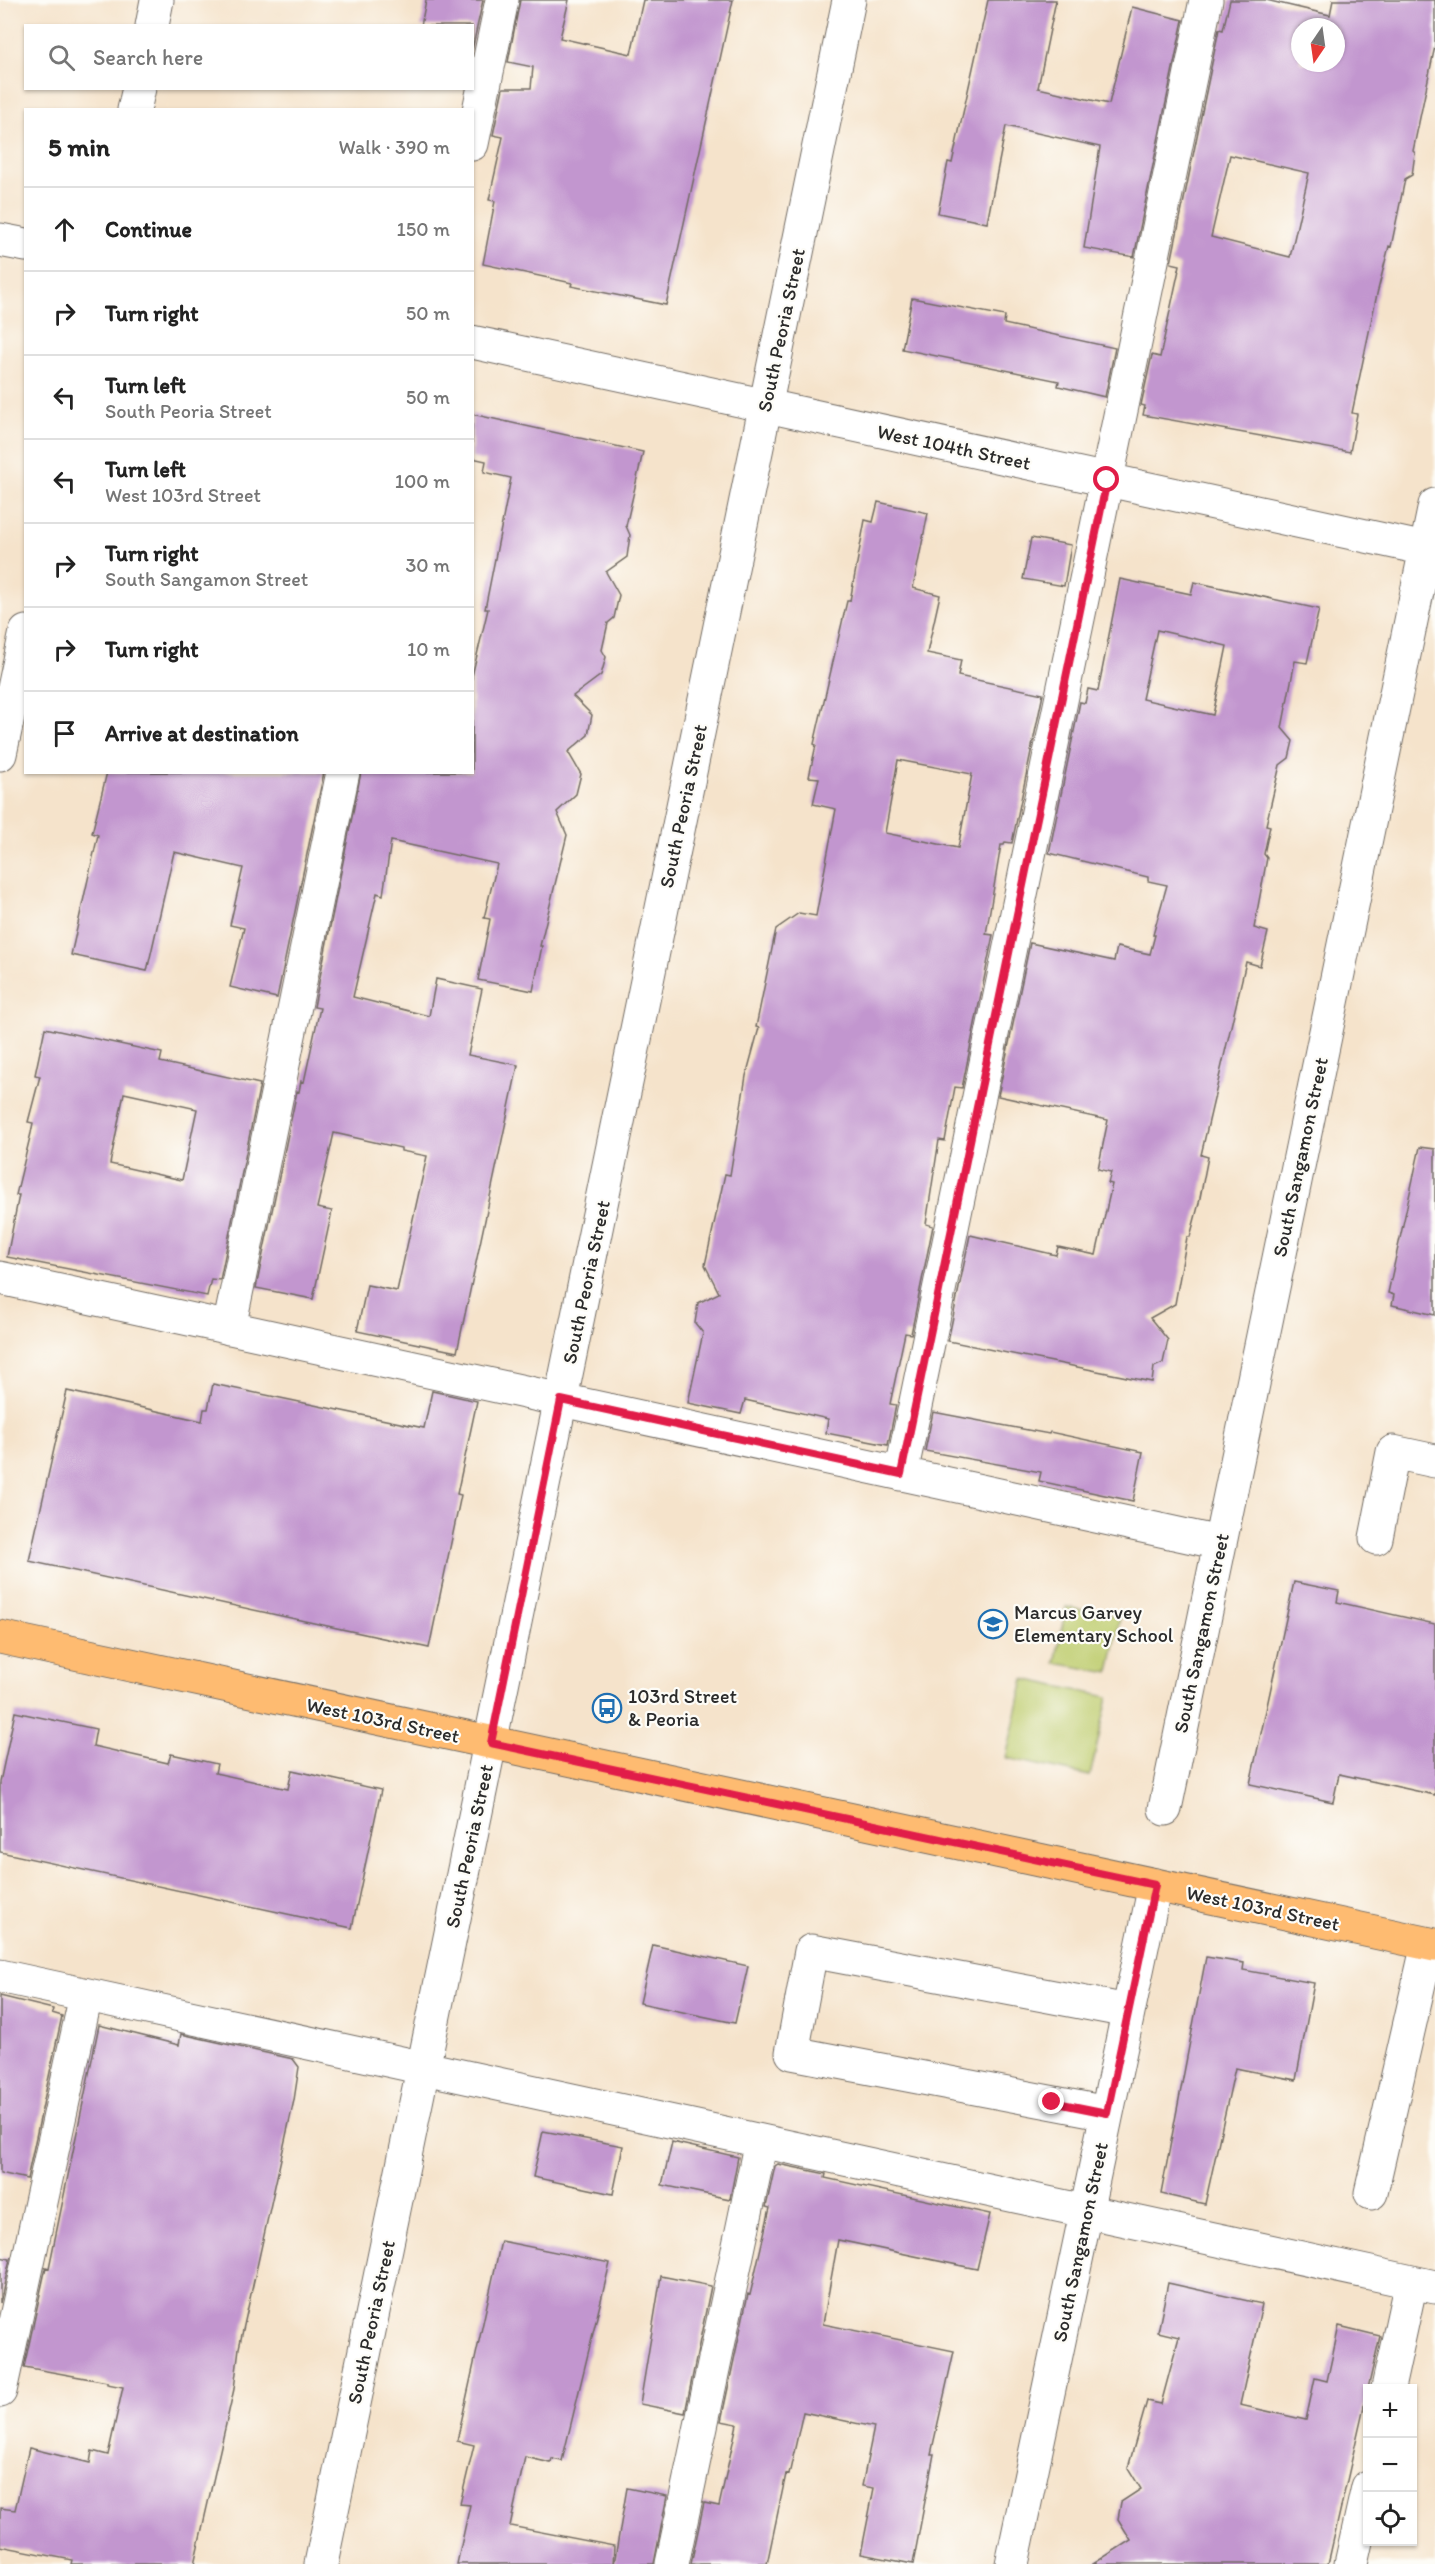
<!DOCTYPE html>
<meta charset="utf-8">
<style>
body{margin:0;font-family:Itim,sans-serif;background:#f6f6f6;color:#222}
.controls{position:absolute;right:18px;bottom:18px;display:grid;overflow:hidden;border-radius:0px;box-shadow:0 2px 4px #0004}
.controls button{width:54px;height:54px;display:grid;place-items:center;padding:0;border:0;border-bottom:2px solid #e0e0e0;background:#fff;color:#222;font:30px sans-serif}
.compass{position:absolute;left:1291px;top:18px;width:54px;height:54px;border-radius:50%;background:#fff;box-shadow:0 2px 4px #0004;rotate:193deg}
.stop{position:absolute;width:18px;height:18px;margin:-14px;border:4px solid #e11d48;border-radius:50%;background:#fff}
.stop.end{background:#e11d48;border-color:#fff;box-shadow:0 2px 6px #0008}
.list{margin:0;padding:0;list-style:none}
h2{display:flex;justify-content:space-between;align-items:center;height:78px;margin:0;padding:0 24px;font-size:26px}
h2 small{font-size:20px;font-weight:400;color:#767676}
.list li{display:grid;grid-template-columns:39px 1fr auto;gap:18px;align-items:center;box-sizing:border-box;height:84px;padding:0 24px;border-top:2px solid #e0e0e0}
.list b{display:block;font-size:22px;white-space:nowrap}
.list p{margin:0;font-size:20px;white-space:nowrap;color:#767676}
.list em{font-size:20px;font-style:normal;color:#767676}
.icon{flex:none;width:33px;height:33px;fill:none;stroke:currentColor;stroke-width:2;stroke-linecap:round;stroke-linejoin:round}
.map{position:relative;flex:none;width:1435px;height:2564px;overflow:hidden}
.search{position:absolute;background:#fff;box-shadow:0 2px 4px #0004;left:24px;top:24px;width:450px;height:66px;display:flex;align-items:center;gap:15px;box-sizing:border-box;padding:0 21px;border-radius:0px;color:#767676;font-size:22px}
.panel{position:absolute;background:#fff;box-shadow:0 2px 4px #0004;left:24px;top:108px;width:450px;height:666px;border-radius:0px}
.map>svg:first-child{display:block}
.green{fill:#bfcd6f;stroke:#757c4d;stroke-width:1.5}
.building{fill:#c296cf;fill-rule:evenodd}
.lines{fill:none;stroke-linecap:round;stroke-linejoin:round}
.minor-casing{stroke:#726b63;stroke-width:35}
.major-casing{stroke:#726b63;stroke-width:35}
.minor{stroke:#fff;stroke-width:33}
.major{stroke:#febb71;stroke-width:33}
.route{stroke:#e11d48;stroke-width:8}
.labels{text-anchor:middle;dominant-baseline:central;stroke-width:4.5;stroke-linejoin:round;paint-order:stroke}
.street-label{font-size:20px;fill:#2b2b2b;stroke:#fdfcf7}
.poi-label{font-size:20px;fill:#2b2b2b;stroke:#fdfcf7;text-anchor:start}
</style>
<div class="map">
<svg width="1435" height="2564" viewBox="0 0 1435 2564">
<rect width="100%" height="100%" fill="#fdfcf7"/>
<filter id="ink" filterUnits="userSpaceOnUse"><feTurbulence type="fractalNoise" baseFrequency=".0167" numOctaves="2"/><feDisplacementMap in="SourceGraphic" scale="12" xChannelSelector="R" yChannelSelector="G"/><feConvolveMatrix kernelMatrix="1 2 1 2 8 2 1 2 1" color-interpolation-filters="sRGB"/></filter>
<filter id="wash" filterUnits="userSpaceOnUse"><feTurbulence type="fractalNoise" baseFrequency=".008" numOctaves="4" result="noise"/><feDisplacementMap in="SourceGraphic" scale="24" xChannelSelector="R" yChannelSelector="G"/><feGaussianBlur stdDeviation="1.35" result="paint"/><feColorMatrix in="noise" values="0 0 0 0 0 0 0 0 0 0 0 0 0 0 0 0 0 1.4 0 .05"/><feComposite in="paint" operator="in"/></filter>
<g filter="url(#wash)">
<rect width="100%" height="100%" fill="#f5e3cb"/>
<path class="green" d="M 1066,1607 L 1120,1617 L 1109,1673 L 1055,1663 Z
M 1024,1679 L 1108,1697 L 1090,1776 L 1006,1758 Z"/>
<g id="blocks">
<path class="building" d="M 426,0 L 483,0 L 472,50 L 472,26 L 421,26 Z
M 520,0 L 569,0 L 560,38 L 631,54 L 643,0 L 733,0 L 666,305 L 571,286 L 572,283 L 483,264 L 495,201 L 489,200 L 503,137 L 493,135 L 503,88 L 531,88 L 533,67 L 508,62 Z
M 988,0 L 1056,0 L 1038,88 L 1109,104 L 1132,7 L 1183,20 L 1134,257 L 1084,248 L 1100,147 L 1006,126 L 987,223 L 938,213 L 948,162 L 952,163 Z
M 1230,0 L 1266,0 L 1330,15 L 1333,0 L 1435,0 L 1435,46 L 1413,151 L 1415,153 L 1412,175 L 1405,179 L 1391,247 L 1389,246 L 1377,294 L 1352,413 L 1357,414 L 1350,452 L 1143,415 L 1145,406 L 1141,405 L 1152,355 L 1160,357 L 1180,265 L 1171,263 L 1219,29 L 1223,30 ZM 1300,27 L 1336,27 L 1336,63 L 1300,63 ZM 1230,155 L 1309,173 L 1290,257 L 1211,237 Z
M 912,298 L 1005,316 L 1004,324 L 1115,348 L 1105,397 L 1058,386 L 1059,381 L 902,349 Z
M 472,414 L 643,452 L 626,526 L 630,535 L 627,557 L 606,572 L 619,595 L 614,618 L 608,623 L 602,650 L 606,657 L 601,675 L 573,696 L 592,715 L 588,735 L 568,752 L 581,774 L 576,794 L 557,812 L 567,835 L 540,946 L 542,946 L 533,991 L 478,980 L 490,919 L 484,918 L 497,864 L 391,841 L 383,895 L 377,893 L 353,997 L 429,1016 L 436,979 L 482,989 L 468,1055 L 518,1065 L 457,1352 L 357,1331 L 367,1285 L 397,1291 L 427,1156 L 401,1151 L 401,1148 L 334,1133 L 317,1208 L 332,1211 L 313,1299 L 256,1288 L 297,1091 L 299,1092 L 301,1081 L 304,1082 L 320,1008 L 314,1007 L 361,772 L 472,772 L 472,676 L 488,609 L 485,609 L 511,478 L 484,472 L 486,461 L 472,458 Z
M 878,502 L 928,513 L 913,588 L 940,595 L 927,653 L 961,660 L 958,676 L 1043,694 L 1012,843 L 1005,842 L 1004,845 L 1001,845 L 986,934 L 993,935 L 962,1088 L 955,1087 L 945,1141 L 939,1140 L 926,1224 L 933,1226 L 911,1334 L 905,1333 L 890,1404 L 896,1405 L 888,1445 L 826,1433 L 828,1419 L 745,1400 L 741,1414 L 688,1403 L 703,1333 L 695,1323 L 698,1303 L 719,1293 L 705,1265 L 725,1174 L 730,1175 L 746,1076 L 759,1028 L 756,1027 L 776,929 L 799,913 L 816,916 L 836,809 L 813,804 L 819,778 L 809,777 L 816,745 L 814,744 L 847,601 L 850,601 L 865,520 L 873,522 ZM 898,760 L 972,774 L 958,848 L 885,833 Z
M 1031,538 L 1071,545 L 1064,586 L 1023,579 Z
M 1120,579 L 1191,594 L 1194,582 L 1319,609 L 1307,663 L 1295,661 L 1282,728 L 1293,741 L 1289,758 L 1280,765 L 1266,825 L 1270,826 L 1264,854 L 1267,858 L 1254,928 L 1268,932 L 1260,966 L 1246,962 L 1201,1155 L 1208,1157 L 1199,1203 L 1190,1237 L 1187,1237 L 1175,1304 L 1150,1318 L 1168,1340 L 1163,1363 L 1154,1367 L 1152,1382 L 948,1341 L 970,1235 L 1056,1255 L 1058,1247 L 1096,1255 L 1112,1184 L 1108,1183 L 1111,1172 L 1098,1169 L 1108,1120 L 998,1096 L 1030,943 L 1114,961 L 1117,947 L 1150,954 L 1155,935 L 1153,935 L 1167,885 L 1148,881 L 1148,877 L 1049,853 L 1080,702 L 1085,703 L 1088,689 L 1098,691 ZM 1157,630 L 1227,646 L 1213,715 L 1142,699 Z
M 107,772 L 324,772 L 277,998 L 230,987 L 244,928 L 230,925 L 243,868 L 174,852 L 147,971 L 71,955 L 98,835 L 92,833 Z
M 45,1028 L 162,1053 L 160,1062 L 260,1084 L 220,1280 L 211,1279 L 207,1296 L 7,1257 L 19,1195 L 16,1195 L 31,1133 L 33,1123 L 28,1122 L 40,1076 L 35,1075 ZM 124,1093 L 197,1109 L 182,1180 L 110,1164 Z
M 1420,1147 L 1435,1149 L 1435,1315 L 1392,1305 L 1394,1295 L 1388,1293 Z
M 213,1384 L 424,1428 L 432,1391 L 477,1401 L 457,1494 L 461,1495 L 429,1648 L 29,1561 L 67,1391 L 202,1421 L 204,1409 L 208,1409 Z
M 933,1412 L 1049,1434 L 1050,1432 L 1143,1452 L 1133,1501 L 1039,1481 L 1041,1472 L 925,1451 Z
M 1294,1582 L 1339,1591 L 1337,1602 L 1435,1624 L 1435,1795 L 1339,1774 L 1333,1802 L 1250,1784 Z
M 15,1712 L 96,1729 L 93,1746 L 168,1763 L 171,1754 L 217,1764 L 215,1773 L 288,1789 L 292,1770 L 381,1790 L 352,1928 L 0,1852 L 0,1782 Z
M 653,1945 L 748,1966 L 735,2023 L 640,2003 Z
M 1206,1957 L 1244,1963 L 1243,1970 L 1314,1983 L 1296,2080 L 1235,2068 L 1205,2204 L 1161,2194 Z
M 0,1996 L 53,2009 L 52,2013 L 62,2016 L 27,2179 L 0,2173 Z
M 99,2025 L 179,2045 L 181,2034 L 293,2059 L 299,2067 L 294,2100 L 239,2348 L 234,2389 L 194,2564 L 71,2564 L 72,2560 L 0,2546 L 0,2508 L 15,2510 L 29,2448 L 90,2463 L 92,2451 L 108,2455 L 123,2387 L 107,2384 L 107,2382 L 24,2367 L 46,2267 L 49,2268 Z
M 543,2131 L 623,2146 L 613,2194 L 533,2177 Z
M 672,2142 L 738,2157 L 730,2199 L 662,2185 Z
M 778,2164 L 826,2174 L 825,2178 L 990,2214 L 977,2269 L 838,2240 L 823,2324 L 954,2351 L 931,2454 L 934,2454 L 913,2564 L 861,2554 L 874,2488 L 862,2486 L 874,2427 L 803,2412 L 789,2475 L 786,2474 L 767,2564 L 691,2564 L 704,2503 L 719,2506 L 737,2424 L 721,2421 L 748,2294 L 750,2295 L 770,2208 L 766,2207 L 775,2166 Z
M 501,2241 L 610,2263 L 562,2461 L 552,2459 L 551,2463 L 525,2457 L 510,2526 L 614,2546 L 613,2564 L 457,2564 L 470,2505 L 460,2504 L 474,2445 L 457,2441 Z
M 0,2257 L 10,2259 L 0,2303 Z
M 661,2276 L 711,2286 L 685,2413 L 640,2404 Z
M 1168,2283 L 1262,2304 L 1240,2405 L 1306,2420 L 1315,2378 L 1327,2381 L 1339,2326 L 1380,2336 L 1328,2564 L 1093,2564 L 1131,2540 L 1118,2519 L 1121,2502 L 1141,2489 L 1128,2468 L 1147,2401 L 1161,2404 L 1179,2337 L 1158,2332 Z
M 627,2488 L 667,2496 L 654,2564 L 614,2564 Z"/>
</g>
</g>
<g filter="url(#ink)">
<use href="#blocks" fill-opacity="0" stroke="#726b63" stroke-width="1.5"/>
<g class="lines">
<g class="minor-casing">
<path id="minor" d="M 152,26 L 157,0
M 134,110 L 139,88
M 472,144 L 502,0
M 0,240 L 26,245
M 472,342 L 1435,551
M 0,754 L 26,632
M 0,1278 L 1220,1543
M 229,1328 L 343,772
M 901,1474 L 1206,0
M 1376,1538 L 1393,1452 L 1435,1461
M 1165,1809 L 1435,505
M 0,1976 L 1435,2287
M 1107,2113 L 792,2053 L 811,1951 L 1128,2011
M 1371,2193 L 1428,1944
M 1388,2388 L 1411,2282
M 0,2391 L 86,1995
M 321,2564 L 849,0
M 672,2564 L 761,2141
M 1012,2564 L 1155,1885
M 1351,2564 L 1368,2487"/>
</g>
<g class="major-casing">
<path id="major" d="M 0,1637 L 1435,1945"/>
</g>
<use href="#minor" class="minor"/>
<use href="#major" class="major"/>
</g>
</g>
<g class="lines" filter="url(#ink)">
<path class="route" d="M 1052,2102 L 1107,2113 L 1155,1885 L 491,1743 L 561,1400 L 901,1474 L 1107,480"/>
</g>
<defs>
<g id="school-ring" transform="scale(1.5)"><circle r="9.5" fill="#fdfcf7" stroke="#1f6fb2" stroke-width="1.5"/><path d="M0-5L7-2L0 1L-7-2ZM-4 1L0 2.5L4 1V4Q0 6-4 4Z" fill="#1f6fb2"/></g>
<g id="bus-ring" transform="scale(1.5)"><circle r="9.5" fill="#fdfcf7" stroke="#1f6fb2" stroke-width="1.5"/><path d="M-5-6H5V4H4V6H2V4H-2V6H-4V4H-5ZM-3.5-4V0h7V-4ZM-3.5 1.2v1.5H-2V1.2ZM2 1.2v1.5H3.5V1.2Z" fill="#1f6fb2"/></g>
</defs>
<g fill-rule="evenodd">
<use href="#school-ring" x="993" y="1624"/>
<use href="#bus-ring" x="607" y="1708"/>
</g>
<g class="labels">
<g class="street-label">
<text transform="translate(781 330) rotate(-78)">South Peoria Street</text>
<text transform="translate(954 447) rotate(12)">West 104th Street</text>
<text transform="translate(683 806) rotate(-78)">South Peoria Street</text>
<text transform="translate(1300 1157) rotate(-78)">South Sangamon Street</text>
<text transform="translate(586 1282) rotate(-78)">South Peoria Street</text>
<text transform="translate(1201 1633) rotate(-78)">South Sangamon Street</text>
<text transform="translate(383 1720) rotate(12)">West 103rd Street</text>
<text transform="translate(469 1846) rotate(-78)">South Peoria Street</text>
<text transform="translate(1263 1908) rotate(12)">West 103rd Street</text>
<text transform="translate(1080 2242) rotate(-78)">South Sangamon Street</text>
<text transform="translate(371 2322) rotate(-78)">South Peoria Street</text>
</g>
<g class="poi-label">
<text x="1014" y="1612">Marcus Garvey<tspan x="1014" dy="23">Elementary School</tspan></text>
<text x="628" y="1696">103rd Street<tspan x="628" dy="23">&amp; Peoria</tspan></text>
</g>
</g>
</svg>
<div class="controls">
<button>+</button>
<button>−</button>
<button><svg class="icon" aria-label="locate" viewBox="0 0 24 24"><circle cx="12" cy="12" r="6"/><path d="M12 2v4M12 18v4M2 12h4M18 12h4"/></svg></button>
</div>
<svg class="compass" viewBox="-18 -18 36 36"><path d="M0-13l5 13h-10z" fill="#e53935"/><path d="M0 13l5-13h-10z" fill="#767676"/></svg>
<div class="stop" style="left:1107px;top:480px"></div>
<div class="stop end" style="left:1052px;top:2102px"></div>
<div class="search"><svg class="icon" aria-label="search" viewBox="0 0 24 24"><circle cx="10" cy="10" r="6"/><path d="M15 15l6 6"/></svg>Search here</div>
<section class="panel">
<h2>5 min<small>Walk · 390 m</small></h2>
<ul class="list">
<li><svg class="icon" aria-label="ahead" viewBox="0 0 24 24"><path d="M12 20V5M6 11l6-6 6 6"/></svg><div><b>Continue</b></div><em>150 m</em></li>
<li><svg class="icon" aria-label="right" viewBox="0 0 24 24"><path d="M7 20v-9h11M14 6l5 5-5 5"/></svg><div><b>Turn right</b></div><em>50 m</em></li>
<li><svg class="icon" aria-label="left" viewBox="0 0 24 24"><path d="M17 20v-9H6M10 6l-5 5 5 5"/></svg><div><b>Turn left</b><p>South Peoria Street</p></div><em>50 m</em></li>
<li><svg class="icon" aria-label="left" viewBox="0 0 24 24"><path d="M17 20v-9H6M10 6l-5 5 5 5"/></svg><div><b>Turn left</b><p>West 103rd Street</p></div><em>100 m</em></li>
<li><svg class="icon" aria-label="right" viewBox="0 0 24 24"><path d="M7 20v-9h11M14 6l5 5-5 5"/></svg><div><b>Turn right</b><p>South Sangamon Street</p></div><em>30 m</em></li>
<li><svg class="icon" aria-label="right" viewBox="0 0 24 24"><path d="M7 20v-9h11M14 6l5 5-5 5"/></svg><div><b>Turn right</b></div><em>10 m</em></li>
<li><svg class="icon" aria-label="arrive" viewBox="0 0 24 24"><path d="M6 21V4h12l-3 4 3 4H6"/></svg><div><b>Arrive at destination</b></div></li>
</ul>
</section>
</div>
